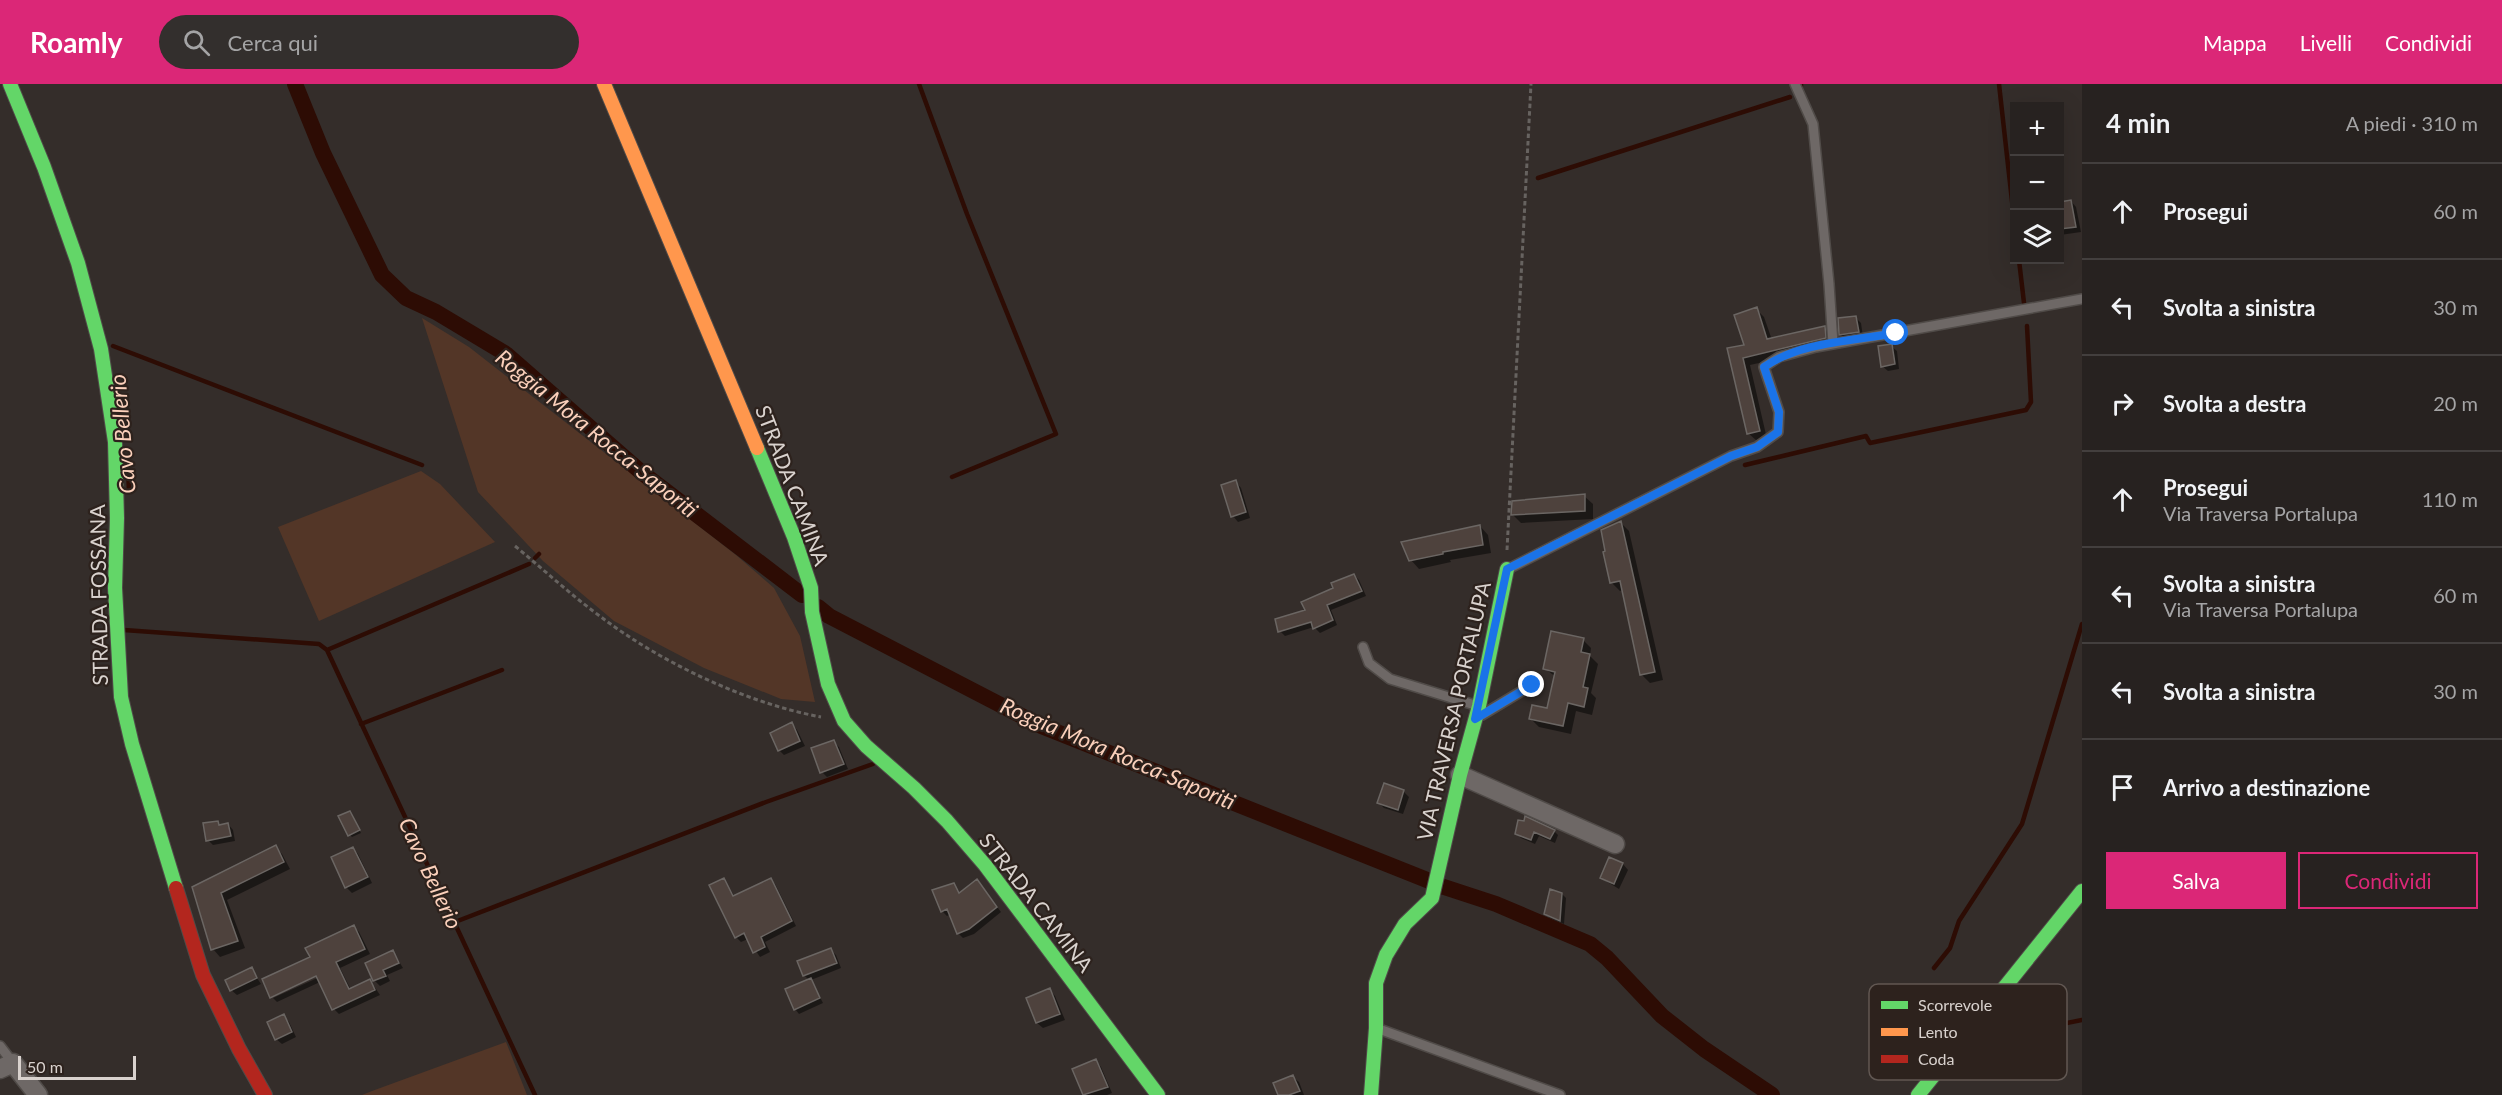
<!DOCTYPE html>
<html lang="it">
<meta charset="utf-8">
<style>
body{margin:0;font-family:Lato,sans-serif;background:#332f2d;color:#f1f3f6}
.controls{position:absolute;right:18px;top:18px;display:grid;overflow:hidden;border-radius:0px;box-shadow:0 6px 24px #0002}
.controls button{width:54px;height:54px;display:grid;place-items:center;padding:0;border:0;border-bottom:2px solid #433f3e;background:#272220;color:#f1f3f6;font:30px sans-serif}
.scale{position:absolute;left:18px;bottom:15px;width:118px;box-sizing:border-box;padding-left:6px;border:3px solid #d9d2ce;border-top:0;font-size:16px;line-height:21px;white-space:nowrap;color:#d9d2ce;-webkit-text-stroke:4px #2d221d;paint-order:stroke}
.stop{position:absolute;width:18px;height:18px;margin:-14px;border:4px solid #1a73e8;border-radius:50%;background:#fff}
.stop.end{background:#1a73e8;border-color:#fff;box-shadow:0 2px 6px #0008}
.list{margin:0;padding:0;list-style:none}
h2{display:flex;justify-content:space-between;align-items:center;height:78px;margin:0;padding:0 24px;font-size:26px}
h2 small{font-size:20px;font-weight:400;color:#a4a4a5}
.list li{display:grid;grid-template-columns:39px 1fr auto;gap:18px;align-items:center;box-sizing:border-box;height:96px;padding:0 24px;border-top:2px solid #433f3e}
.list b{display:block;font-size:22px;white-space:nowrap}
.list p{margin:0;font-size:20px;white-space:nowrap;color:#a4a4a5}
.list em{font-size:20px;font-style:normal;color:#a4a4a5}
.actions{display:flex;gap:12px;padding:18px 24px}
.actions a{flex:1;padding:14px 0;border:2px solid #db2777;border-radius:0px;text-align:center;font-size:21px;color:#db2777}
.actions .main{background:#db2777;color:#fff}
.icon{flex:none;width:33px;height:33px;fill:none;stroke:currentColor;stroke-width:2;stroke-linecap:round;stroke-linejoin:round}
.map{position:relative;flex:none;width:2082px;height:1011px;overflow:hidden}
header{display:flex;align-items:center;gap:36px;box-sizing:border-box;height:84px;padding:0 30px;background:#db2777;color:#fff}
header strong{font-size:28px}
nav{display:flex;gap:33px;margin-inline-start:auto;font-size:21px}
.search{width:420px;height:54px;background:#332f2d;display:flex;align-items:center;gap:15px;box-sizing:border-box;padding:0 21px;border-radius:33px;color:#a4a4a5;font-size:22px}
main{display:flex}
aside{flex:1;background:#272220}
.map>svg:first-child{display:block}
.green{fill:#533627}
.shadow{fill:#0007}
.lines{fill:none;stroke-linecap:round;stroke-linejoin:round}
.stream{stroke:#2d0c04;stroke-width:4.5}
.canal{stroke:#2d0c04;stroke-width:16}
.building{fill:#4e423d;stroke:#6b6663;stroke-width:1.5}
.lane-casing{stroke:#504b48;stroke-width:12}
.street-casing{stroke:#504b48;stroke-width:21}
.fast-casing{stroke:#504b48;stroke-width:16}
.slow-casing{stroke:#504b48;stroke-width:16}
.jam-casing{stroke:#504b48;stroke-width:16}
.path{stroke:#676360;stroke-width:3;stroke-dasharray:4.5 3;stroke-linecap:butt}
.lane{stroke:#6e6866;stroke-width:9}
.street{stroke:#6e6866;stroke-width:18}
.fast{stroke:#63d668;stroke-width:14}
.slow{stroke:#ff974d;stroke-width:14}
.jam{stroke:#b3261e;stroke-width:14}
.route{stroke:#1a73e8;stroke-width:8}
.labels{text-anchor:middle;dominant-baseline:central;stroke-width:4.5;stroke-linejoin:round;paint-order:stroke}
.street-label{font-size:21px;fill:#d9d2ce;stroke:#2d221d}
.water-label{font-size:22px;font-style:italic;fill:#fbd0bb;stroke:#2d221d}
.key{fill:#2d221d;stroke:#615752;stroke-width:1.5}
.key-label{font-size:16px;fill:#d9d2ce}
</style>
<header>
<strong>Roamly</strong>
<div class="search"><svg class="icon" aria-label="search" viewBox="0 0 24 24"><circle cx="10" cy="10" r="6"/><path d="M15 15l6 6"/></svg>Cerca qui</div>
<nav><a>Mappa</a><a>Livelli</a><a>Condividi</a></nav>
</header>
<main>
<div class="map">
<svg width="2082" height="1011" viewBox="0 0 2082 1011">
<rect width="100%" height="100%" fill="#342d2a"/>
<path class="green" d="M 422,234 L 469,263 L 736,471 L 774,504 L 800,552 L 815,618 L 781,615 L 704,584 L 614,537 L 543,477 L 478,408 Z
M 421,387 L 440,400 L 495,458 L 319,537 L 278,443 Z
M 506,958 L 527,1011 L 362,1011 L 372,1007 Z"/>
<path class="shadow" d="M 2071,117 L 2076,123 L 2081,148 L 2060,151 L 2060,119 Z
M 1756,225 L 1764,233 L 1772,256 L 1825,243 L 1833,251 L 1833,262 L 1750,281 L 1767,355 L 1757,357 L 1748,349 L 1729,266 L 1746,262 Z
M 1855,233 L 1861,239 L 1863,253 L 1846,256 L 1841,251 L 1840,236 Z
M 1891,262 L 1897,267 L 1899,285 L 1888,287 L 1882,282 Z
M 1236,398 L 1241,404 L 1250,434 L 1238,438 L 1233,432 Z
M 1584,412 L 1593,420 L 1593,435 L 1521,439 L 1513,431 Z
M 1621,439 L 1629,447 L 1663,596 L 1650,599 L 1641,590 L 1623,506 L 1620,507 L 1611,498 Z
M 1480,442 L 1488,451 L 1491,469 L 1450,476 L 1451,478 L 1419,485 L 1411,476 Z
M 1354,491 L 1359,496 L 1366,512 L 1331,526 L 1337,541 L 1320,549 L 1314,543 L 1285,552 L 1280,547 Z
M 1583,556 L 1591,564 L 1590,572 L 1598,580 L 1591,609 L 1596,614 L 1592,631 L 1576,627 L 1571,650 L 1539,643 L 1530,634 L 1548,626 L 1556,593 L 1544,584 Z
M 792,640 L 797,646 L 805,662 L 784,671 L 779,666 Z
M 833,658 L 839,663 L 848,685 L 827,693 L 822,688 Z
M 1404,708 L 1409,713 L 1403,730 L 1384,724 L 1379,719 Z
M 351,731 L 361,749 L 352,753 L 350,751 Z
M 218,738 L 221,742 L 228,740 L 233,746 L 235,757 L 213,761 L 208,756 Z
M 1520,738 L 1554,747 L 1558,751 L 1555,759 L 1539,752 L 1535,760 L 1521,754 L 1517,749 Z
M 275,763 L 282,770 L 290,785 L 227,816 L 245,864 L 220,873 L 213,865 L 193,804 Z
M 353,764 L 358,770 L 372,799 L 352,809 L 346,803 Z
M 1610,775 L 1623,780 L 1628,786 L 1619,805 L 1601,794 Z
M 770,795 L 775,800 L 796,842 L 765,858 L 770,868 L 760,873 L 748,855 L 741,858 L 736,853 L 724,796 L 735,813 Z
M 954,801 L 961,810 L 981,802 L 1001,828 L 974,850 L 963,854 L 958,849 L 951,830 L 947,832 L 942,827 Z
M 1562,810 L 1566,814 L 1564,840 L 1550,834 L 1545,830 Z
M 354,843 L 359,848 L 370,870 L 340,884 L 351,906 L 370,896 L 380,911 L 339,930 L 334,925 L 320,898 L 277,918 L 273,914 L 324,891 L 312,874 Z
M 831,866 L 836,871 L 841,884 L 811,896 L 823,919 L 799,930 L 795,925 L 809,896 L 804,891 Z
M 393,868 L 403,884 L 387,891 L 390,897 L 380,902 L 374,896 Z
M 251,885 L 261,900 L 237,911 L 231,906 Z
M 1050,906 L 1055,912 L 1065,936 L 1043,944 L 1037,939 L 1028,915 Z
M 283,932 L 289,938 L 296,953 L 282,960 L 276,955 Z
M 1096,977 L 1101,983 L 1112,1009 L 1107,1011 L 1085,1011 L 1074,986 Z
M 1293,993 L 1299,998 L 1304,1011 L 1280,1011 Z"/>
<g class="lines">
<path class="stream" d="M 919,0 L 967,130 L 1056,350 L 952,393
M 1801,0 L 1801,2
M 1999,0 L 2014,135
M 1538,94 L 1790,13
M 2019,176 L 2024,219
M 113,262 L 422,381
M 1745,381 L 1866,352 L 1870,359 L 2026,326 L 2031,318 L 2027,242
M 128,385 L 129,407
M 535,474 L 539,470
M 124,546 L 319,560 L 327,566 L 529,480
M 327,566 L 535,1011
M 361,640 L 502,586
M 455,838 L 766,718 L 873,680
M 1934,884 L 1950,864 L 1959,837 L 2022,740 L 2082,540
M 2017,949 L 2082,936"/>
<path class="canal" d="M 295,0 L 323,69 L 382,191 L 406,214 L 436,228 L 506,270 L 641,388 L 802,511
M 818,523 L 829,532 L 1039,641 L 1427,796
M 1441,802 L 1496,820 L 1590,860 L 1607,874 L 1662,932 L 1704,965 L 1772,1011"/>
</g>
<path class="building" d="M 2071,116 L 2076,143 L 2060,145 L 2060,118 Z
M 1757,223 L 1767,255 L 1825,242 L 1826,254 L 1743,274 L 1760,347 L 1747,350 L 1727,264 L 1744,261 L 1734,231 Z
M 1856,232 L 1859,248 L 1839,251 L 1838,234 Z
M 1892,260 L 1895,280 L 1881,283 L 1878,262 Z
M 1236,396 L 1246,428 L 1231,433 L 1221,401 Z
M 1585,410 L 1585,427 L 1511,431 L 1512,417 Z
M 1621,437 L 1655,588 L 1640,591 L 1620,497 L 1610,499 L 1603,468 L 1605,467 L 1601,446 Z
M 1480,441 L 1483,461 L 1443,468 L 1443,470 L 1409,477 L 1401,458 Z
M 1354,490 L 1362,507 L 1327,521 L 1333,536 L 1313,545 L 1311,538 L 1278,548 L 1275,535 L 1305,526 L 1301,518 L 1333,504 L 1331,499 Z
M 1551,547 L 1584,554 L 1581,568 L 1590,570 L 1583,603 L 1588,604 L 1584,623 L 1568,619 L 1563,642 L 1529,635 L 1532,621 L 1547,624 L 1555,588 L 1543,585 Z
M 792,638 L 800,657 L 778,667 L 770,649 Z
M 834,656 L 844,680 L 820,689 L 811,664 Z
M 1384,699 L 1404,706 L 1398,726 L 1377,719 Z
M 350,727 L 360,746 L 348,752 L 338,732 Z
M 1525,732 L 1555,746 L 1550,755 L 1534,748 L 1531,756 L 1515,750 L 1518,736 L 1524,737 Z
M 218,737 L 219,741 L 228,739 L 231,752 L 206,757 L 203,739 Z
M 276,761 L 284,778 L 221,809 L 238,857 L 211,866 L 192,803 Z
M 353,763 L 368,793 L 345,804 L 331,773 Z
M 1609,773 L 1623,779 L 1614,800 L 1600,794 Z
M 724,794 L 733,812 L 771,794 L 792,837 L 761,853 L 765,863 L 753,869 L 744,849 L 735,854 L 709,801 Z
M 977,795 L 997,823 L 969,845 L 957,850 L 947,825 L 941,828 L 932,806 L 954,799 L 959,809 Z
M 1550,805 L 1562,809 L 1560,837 L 1544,830 Z
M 354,841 L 365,865 L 336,878 L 349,905 L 370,895 L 375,906 L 332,926 L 316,892 L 270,914 L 262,895 L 310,873 L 305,864 Z
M 831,864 L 837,879 L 803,892 L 797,877 Z
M 393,866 L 399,879 L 383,886 L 386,892 L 373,897 L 365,879 Z
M 252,883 L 257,894 L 230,907 L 225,896 Z
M 811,894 L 820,914 L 794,926 L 785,905 Z
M 1050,904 L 1060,930 L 1036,939 L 1026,914 Z
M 284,930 L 292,948 L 275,956 L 267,938 Z
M 1096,975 L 1108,1003 L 1083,1011 L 1072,985 Z
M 1293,991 L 1300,1007 L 1289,1011 L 1278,1011 L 1273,999 Z"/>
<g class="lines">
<g class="lane-casing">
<path id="lane" d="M 1795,0 L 1813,40 L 1829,200 L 1833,260
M 1508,485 L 1731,372 L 1757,363 L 1778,348 L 1779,328 L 1764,283 L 1779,273 L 1816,263 L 2082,215
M 1363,563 L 1369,579 L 1390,595 L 1478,622
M 1482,631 L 1532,601
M 1379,945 L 1560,1011
M 0,962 L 13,979"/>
</g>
<g class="street-casing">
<path id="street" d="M 1460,691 L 1615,760
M 0,985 L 13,979 L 38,1011"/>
</g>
<g class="fast-casing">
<path id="fast" d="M 10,0 L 44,83 L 78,179 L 101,265 L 115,358 L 117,434 L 115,504 L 121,613 L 132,660 L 176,804
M 757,364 L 794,453 L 811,504 L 812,528 L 828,600 L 844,637 L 866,662 L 914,704 L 947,737 L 985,781 L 1158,1011
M 1371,1011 L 1376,944 L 1376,899 L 1386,871 L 1405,840 L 1432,814 L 1460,691 L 1479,622 L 1507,485
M 1918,1011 L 2082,807"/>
</g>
<g class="slow-casing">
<path id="slow" d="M 604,0 L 757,364"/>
</g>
<g class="jam-casing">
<path id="jam" d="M 176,804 L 203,891 L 239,965 L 265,1011"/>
</g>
<path class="path" d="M 515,462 C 544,486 571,511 601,533 C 662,579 746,619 821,633
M 1507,466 L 1531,0"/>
<use href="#lane" class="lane"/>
<use href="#street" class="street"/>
<use href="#fast" class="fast"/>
<use href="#slow" class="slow"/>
<use href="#jam" class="jam"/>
</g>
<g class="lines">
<path class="route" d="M 1532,601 L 1475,635 L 1507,485 L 1731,372 L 1757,363 L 1778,348 L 1779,328 L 1764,283 C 1800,258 1853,257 1896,249"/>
</g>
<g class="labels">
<g class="street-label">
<text transform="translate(793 401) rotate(69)">STRADA CAMINA</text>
<text transform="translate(98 511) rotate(-91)">STRADA FOSSANA</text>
<text transform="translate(1453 627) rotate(-77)">VIA TRAVERSA PORTALUPA</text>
<text transform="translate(1037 818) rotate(52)">STRADA CAMINA</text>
</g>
<g class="water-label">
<text transform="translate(597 349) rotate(39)">Roggia Mora Rocca-Saporiti</text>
<text transform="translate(122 350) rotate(-95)">Cavo Bellerio</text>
<text transform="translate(1118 669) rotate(23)">Roggia Mora Rocca-Saporiti</text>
<text transform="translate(431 789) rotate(65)">Cavo Bellerio</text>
</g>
</g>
<rect x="1869" y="900" width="198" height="96" rx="9" class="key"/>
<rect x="1881" y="917" width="27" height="8" fill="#63d668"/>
<rect x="1881" y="944" width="27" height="8" fill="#ff974d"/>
<rect x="1881" y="971" width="27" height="8" fill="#b3261e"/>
<g class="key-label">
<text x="1918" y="927">Scorrevole</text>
<text x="1918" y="954">Lento</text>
<text x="1918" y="981">Coda</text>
</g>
</svg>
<div class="controls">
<button>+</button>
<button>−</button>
<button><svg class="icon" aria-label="layers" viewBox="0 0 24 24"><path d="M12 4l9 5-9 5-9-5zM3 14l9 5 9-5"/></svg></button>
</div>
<div class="scale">50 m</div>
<div class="stop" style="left:1896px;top:249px"></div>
<div class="stop end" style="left:1532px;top:601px"></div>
</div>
<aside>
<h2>4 min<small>A piedi · 310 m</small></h2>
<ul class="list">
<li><svg class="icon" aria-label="ahead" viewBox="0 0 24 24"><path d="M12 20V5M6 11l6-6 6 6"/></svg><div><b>Prosegui</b></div><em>60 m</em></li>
<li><svg class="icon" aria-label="left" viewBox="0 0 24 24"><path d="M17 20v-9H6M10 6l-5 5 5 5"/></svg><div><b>Svolta a sinistra</b></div><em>30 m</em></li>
<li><svg class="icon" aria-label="right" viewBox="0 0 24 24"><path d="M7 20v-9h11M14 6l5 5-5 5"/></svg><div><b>Svolta a destra</b></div><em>20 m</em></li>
<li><svg class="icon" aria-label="ahead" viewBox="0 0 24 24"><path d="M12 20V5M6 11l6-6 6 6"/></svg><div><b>Prosegui</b><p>Via Traversa Portalupa</p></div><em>110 m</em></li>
<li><svg class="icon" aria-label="left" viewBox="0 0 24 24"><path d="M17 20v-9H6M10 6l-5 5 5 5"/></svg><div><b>Svolta a sinistra</b><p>Via Traversa Portalupa</p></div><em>60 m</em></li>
<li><svg class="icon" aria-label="left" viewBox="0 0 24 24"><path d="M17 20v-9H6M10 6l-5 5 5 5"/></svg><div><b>Svolta a sinistra</b></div><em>30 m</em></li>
<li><svg class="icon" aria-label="arrive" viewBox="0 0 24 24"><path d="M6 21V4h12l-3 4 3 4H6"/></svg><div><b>Arrivo a destinazione</b></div></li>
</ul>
<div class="actions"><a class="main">Salva</a><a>Condividi</a></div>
</aside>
</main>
